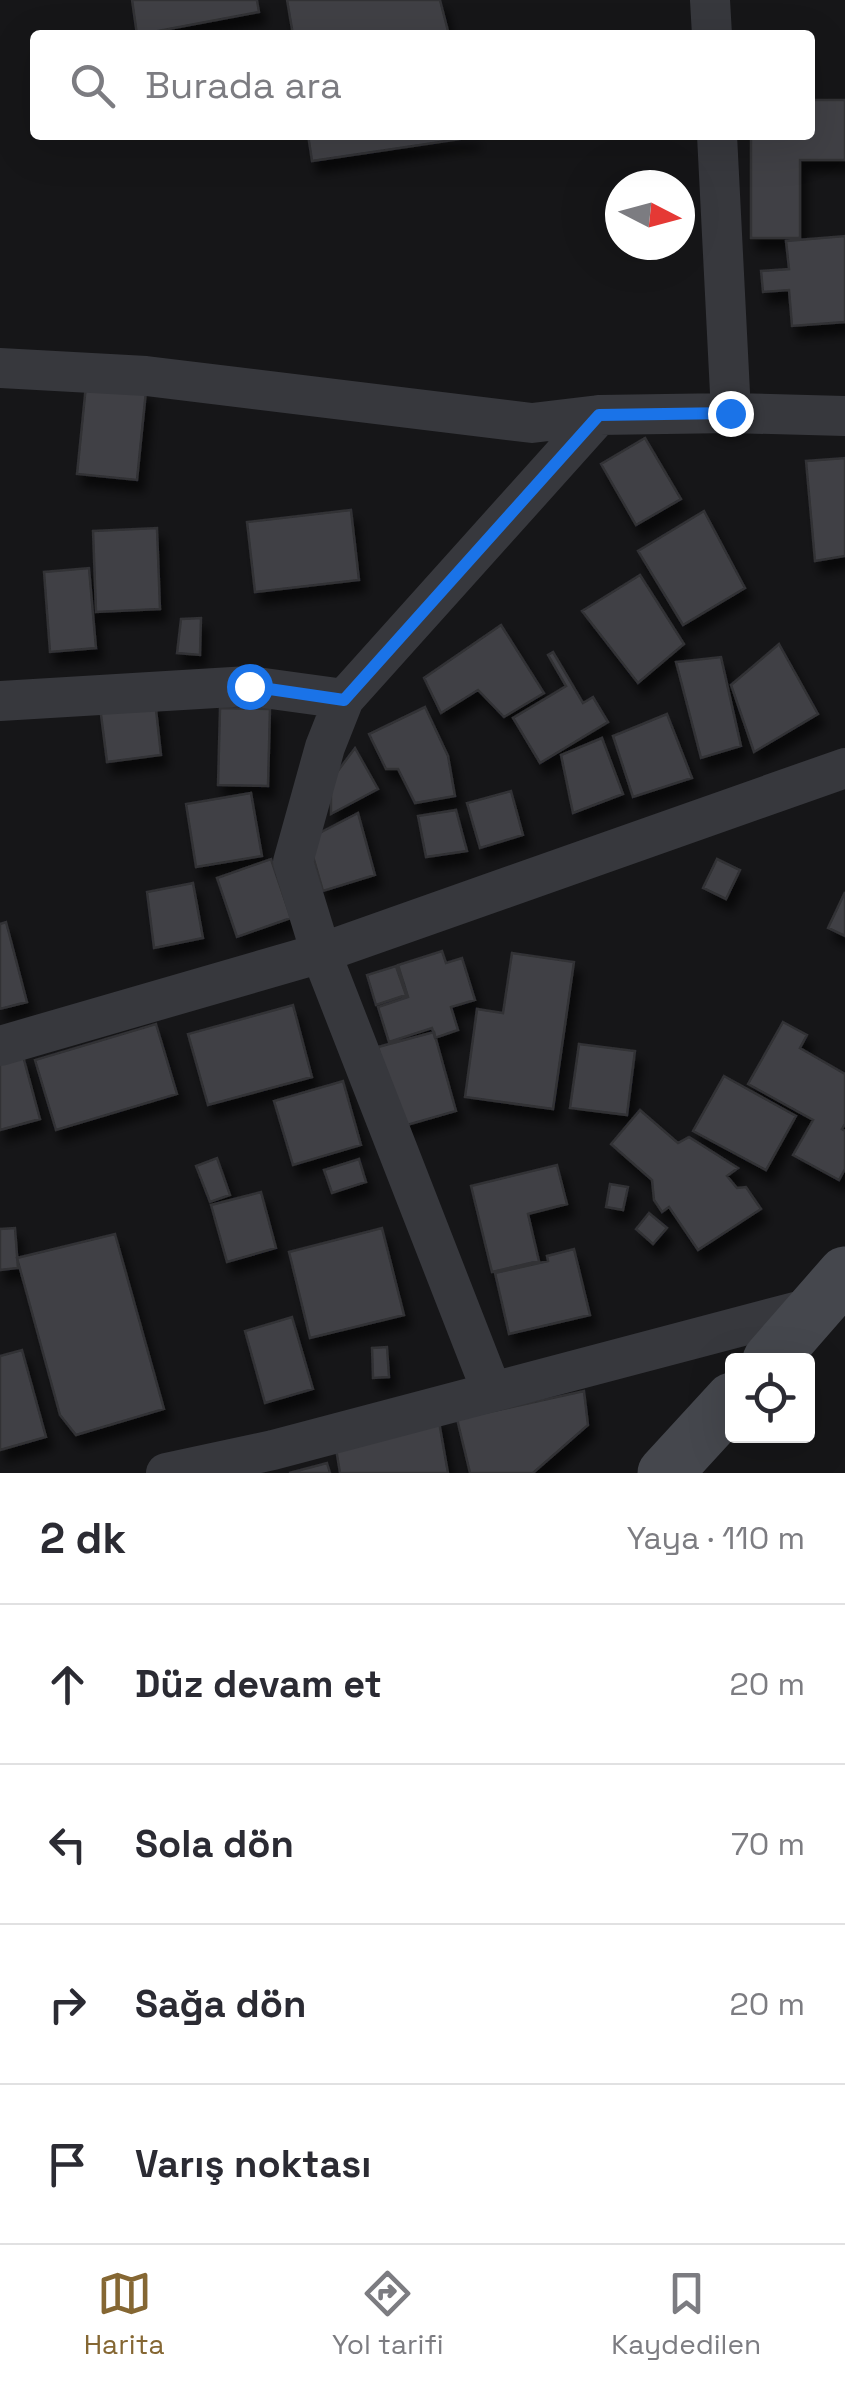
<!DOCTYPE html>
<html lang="tr">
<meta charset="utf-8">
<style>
body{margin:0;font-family:"Space Grotesk",sans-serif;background:#f7f7f7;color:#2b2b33}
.controls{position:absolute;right:30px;bottom:30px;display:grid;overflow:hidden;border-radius:10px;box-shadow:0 10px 40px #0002}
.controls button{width:90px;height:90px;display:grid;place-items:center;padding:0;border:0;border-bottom:2px solid #e1e1e2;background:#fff;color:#2b2b33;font:50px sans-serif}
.compass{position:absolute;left:605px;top:170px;width:90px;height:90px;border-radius:50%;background:#fff;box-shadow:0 10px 40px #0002;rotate:96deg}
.stop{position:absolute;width:30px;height:30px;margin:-22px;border:8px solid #1a73e8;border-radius:50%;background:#fff}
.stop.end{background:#1a73e8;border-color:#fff;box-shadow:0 2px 10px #0008}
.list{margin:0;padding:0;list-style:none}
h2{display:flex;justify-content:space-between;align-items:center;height:130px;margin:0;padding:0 40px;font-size:42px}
h2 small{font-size:32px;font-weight:400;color:#7c7c81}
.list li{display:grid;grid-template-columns:65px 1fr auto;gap:30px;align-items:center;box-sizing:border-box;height:160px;padding:0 40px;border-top:2px solid #e1e1e2}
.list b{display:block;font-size:38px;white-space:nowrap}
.list em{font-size:32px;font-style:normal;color:#7c7c81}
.icon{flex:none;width:55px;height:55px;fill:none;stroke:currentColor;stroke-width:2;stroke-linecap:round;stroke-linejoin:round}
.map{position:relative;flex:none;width:845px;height:1473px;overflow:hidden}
.search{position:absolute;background:#fff;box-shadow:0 10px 40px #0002;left:30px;right:30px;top:30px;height:110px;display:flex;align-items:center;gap:25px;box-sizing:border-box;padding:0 35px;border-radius:10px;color:#7c7c81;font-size:38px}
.sheet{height:770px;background:#fff}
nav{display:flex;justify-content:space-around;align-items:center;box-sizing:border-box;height:140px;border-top:2px solid #e1e1e2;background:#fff;font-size:28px;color:#7c7c81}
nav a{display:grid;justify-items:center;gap:5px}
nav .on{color:#856733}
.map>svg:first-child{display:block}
.building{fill:#404145;stroke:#303034;stroke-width:2.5;filter:url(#shadow)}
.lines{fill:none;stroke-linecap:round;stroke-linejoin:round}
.street{stroke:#37383d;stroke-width:40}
.secondary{stroke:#45474d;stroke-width:55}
.route{stroke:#1a73e8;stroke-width:12}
</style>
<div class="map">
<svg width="845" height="1473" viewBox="0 0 845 1473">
<defs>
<filter id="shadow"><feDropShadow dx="6" dy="11" stdDeviation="5" flood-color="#0009"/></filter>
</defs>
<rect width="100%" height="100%" fill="#161618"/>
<path class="building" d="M 132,0 L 257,0 L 259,12 L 137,35 Z
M 287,0 L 440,0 L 449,35 L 293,35 Z
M 810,100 L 845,100 L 845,160 L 800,160 L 800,238 L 751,238 L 751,135 L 810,135 Z
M 308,135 L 474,135 L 474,137 L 312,161 Z
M 845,236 L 845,322 L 792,326 L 789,290 L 763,292 L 761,271 L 789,269 L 786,241 Z
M 86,385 L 146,391 L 137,480 L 77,474 Z
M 645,438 L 681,499 L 636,525 L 601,464 Z
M 845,458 L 845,556 L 815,561 L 806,461 Z
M 351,510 L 359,580 L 255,592 L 247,522 Z
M 704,511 L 745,588 L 683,625 L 638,551 Z
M 157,528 L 160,609 L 96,612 L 93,531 Z
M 89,568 L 96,648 L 50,652 L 44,572 Z
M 640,575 L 684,644 L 638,683 L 582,611 Z
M 201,618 L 200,655 L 177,653 L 181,619 Z
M 501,625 L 544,693 L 504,717 L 478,690 L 441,713 L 424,678 Z
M 779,644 L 818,714 L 754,752 L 731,685 Z
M 553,652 L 583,703 L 593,697 L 608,722 L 540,763 L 513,718 L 566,686 L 548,655 Z
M 721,657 L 741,746 L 701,758 L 676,662 Z
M 155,700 L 161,755 L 107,762 L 100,707 Z
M 425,707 L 448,756 L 455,796 L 415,803 L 398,769 L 386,769 L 369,734 Z
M 220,708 L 270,709 L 268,786 L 218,785 Z
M 667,714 L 692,778 L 633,797 L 613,736 Z
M 602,738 L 623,794 L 573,813 L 561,755 Z
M 355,748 L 378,789 L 331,814 L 331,780 Z
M 511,791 L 523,835 L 480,848 L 467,803 Z
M 251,793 L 262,856 L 196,867 L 186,804 Z
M 456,810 L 467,851 L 426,857 L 418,816 Z
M 358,813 L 375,875 L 323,891 L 308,839 Z
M 271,859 L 291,918 L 237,937 L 217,878 Z
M 717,859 L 740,870 L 726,899 L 703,888 Z
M 193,883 L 203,938 L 154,948 L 147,892 Z
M 845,892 L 845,936 L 828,928 Z
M 6,922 L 27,1002 L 0,1009 L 0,924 Z
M 442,951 L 446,963 L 462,958 L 475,1000 L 451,1007 L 458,1030 L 435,1038 L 432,1028 L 389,1042 L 378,1007 L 408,997 L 398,965 Z
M 512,953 L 574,962 L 553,1109 L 465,1097 L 477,1009 L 503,1013 Z
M 396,966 L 406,995 L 376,1005 L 367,975 Z
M 293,1005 L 312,1077 L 208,1105 L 188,1034 Z
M 783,1022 L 807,1035 L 800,1048 L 845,1074 L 845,1124 L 842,1129 L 845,1131 L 845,1169 L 839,1180 L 793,1155 L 813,1120 L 748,1084 Z
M 156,1024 L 177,1094 L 56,1130 L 35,1060 Z
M 434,1032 L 456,1111 L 400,1127 L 378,1047 Z
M 579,1044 L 635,1051 L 627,1115 L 570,1108 Z
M 23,1056 L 40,1119 L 0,1130 L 0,1063 Z
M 724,1076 L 796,1116 L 766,1170 L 693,1131 Z
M 343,1081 L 361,1145 L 293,1165 L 274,1101 Z
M 640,1110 L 678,1143 L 689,1137 L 738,1168 L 727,1176 L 737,1188 L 746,1187 L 761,1209 L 698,1250 L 669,1207 L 662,1212 L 654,1200 L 652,1180 L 611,1144 Z
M 217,1158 L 230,1195 L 210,1202 L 196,1166 Z
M 359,1159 L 366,1182 L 332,1193 L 324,1170 Z
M 557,1165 L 567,1204 L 528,1214 L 539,1261 L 492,1272 L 471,1186 Z
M 610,1184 L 628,1187 L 623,1210 L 606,1207 Z
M 261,1192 L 276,1248 L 227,1262 L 211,1205 Z
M 649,1213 L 667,1228 L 653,1244 L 636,1229 Z
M 15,1228 L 18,1268 L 0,1270 L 0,1229 Z
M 382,1228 L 404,1315 L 310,1338 L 289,1252 Z
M 115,1234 L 164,1409 L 76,1435 L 60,1415 L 17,1258 Z
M 574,1249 L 590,1315 L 509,1334 L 495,1273 L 548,1261 L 547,1256 Z
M 292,1317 L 313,1389 L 265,1403 L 245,1331 Z
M 387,1347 L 389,1377 L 373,1378 L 372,1348 Z
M 22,1350 L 46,1437 L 0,1450 L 0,1356 Z
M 584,1391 L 588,1425 L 533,1473 L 470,1473 L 457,1419 Z
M 438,1416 L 448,1473 L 340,1473 L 335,1443 Z
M 327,1463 L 330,1473 L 289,1473 Z"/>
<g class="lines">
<path class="street" d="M 710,0 L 712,35
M 717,135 L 731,413
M 0,368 L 146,376 L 532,423 L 599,415 L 731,413 L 845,416
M 0,701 L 249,686 L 344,699
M 0,1046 L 321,953 L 845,768
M 492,1392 L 321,953 L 293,862 L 325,747 L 344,699 L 599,415
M 166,1473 L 273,1450 L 818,1306"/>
<path class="secondary" d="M 770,1360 L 845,1274
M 665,1473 L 732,1400"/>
</g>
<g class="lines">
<path class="route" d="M 249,686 L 344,700 L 599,415 L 730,413"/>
</g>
</svg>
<div class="controls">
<button><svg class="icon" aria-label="locate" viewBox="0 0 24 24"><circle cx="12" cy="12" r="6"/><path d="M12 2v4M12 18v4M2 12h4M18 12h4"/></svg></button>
</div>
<svg class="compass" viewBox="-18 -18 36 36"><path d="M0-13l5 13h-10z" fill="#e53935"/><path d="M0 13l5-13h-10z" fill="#7c7c81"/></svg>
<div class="stop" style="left:249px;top:686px"></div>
<div class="stop end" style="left:730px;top:413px"></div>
<div class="search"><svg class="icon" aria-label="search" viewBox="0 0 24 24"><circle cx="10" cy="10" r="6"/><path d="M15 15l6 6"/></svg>Burada ara</div>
</div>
<section class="sheet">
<h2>2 dk<small>Yaya · 110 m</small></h2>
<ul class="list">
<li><svg class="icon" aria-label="ahead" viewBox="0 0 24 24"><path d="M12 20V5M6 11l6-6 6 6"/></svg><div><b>Düz devam et</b></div><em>20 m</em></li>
<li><svg class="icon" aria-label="left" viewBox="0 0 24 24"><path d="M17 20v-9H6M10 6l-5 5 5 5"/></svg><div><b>Sola dön</b></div><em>70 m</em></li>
<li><svg class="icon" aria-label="right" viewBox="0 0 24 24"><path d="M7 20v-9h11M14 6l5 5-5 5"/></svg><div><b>Sağa dön</b></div><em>20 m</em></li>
<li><svg class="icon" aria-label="arrive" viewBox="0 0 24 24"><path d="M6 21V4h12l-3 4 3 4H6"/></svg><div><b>Varış noktası</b></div></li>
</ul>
</section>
<nav>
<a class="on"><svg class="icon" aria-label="map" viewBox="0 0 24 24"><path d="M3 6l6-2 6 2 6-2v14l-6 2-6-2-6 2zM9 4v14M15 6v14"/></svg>Harita</a>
<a><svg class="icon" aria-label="directions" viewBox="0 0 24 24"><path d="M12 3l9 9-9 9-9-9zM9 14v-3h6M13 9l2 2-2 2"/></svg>Yol tarifi</a>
<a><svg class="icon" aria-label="saved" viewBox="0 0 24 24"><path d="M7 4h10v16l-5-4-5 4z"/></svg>Kaydedilen</a>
</nav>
